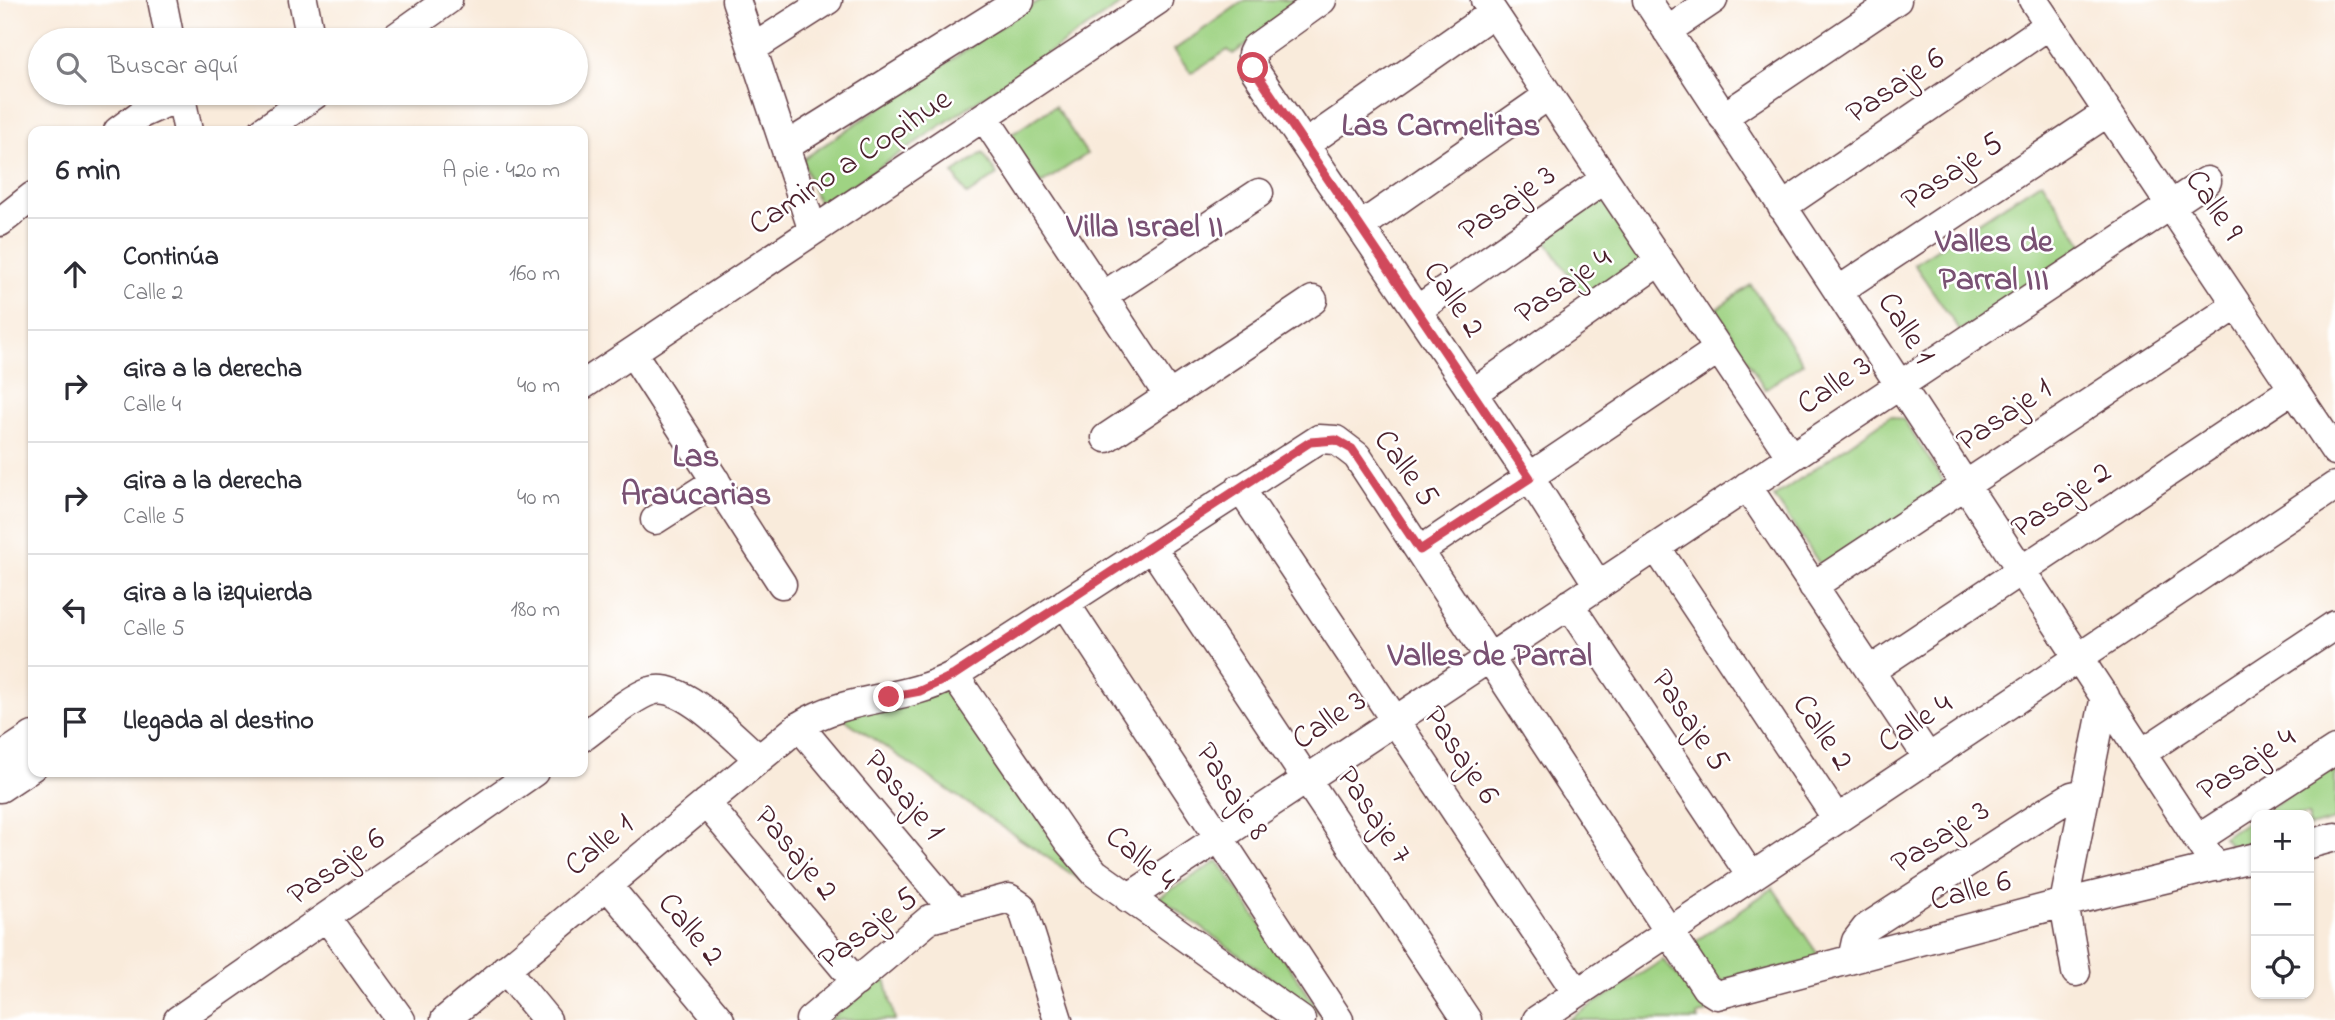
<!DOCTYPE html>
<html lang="es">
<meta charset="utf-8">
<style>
body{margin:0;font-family:"Indie Flower",sans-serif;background:#f7f7f7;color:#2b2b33}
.controls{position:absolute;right:21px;bottom:21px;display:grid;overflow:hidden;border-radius:14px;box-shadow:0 2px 5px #0004}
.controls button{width:63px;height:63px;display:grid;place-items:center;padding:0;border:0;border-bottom:2px solid #e1e1e2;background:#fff;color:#2b2b33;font:35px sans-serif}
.stop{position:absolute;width:21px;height:21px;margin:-16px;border:5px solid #d1495b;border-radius:50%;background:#fff}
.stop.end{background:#d1495b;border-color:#fff;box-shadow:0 2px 7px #0008}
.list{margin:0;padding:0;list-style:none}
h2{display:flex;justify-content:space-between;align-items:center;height:91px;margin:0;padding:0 28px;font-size:30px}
h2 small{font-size:23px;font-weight:400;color:#7c7c81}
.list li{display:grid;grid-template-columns:46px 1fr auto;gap:21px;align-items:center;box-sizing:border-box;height:112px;padding:0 28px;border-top:2px solid #e1e1e2}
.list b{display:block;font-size:26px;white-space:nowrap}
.list p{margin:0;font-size:23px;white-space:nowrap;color:#7c7c81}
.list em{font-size:23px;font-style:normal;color:#7c7c81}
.icon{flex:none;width:38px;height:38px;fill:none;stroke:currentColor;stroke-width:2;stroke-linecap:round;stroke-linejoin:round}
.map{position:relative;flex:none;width:2335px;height:1020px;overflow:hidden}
.search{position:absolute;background:#fff;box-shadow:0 2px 5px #0004;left:28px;top:28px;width:560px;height:77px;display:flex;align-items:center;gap:18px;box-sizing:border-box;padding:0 24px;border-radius:38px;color:#7c7c81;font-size:26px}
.panel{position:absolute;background:#fff;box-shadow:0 2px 5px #0004;left:28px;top:126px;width:560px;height:651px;border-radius:14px}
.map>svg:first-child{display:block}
.green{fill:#9fd383;stroke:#747957;stroke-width:2}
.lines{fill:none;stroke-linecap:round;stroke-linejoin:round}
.minor-casing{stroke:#643e45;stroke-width:31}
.minor{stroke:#fff;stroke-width:28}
.route{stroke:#d1495b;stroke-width:9}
.labels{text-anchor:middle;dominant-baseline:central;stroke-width:5;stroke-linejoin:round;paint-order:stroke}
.street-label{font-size:32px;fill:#4a1f2b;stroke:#fff}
.neighbourhood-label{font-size:33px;font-weight:bold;fill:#795173;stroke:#fff}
</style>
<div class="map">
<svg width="2335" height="1020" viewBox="0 0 2335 1020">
<rect width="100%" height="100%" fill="#fff"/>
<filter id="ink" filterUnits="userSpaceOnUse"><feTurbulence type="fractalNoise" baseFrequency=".0143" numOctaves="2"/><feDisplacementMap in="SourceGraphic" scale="14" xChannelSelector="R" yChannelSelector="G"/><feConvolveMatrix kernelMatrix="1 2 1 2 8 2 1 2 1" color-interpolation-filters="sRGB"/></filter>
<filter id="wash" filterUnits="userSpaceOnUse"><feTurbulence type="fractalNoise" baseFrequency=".00686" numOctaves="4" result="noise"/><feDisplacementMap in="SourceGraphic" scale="28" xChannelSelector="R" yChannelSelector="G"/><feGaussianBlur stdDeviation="1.57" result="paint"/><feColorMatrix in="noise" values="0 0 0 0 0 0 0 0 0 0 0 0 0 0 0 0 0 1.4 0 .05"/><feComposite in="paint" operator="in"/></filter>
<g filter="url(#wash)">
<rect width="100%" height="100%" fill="#f9ebdb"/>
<path class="green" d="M 1040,0 L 1127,0 L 820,207 L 802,160 Z
M 1245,0 L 1308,0 L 1233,54 L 1228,50 L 1191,73 L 1174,50 Z
M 1055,106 L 1087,154 L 1041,184 L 1009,136 Z
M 983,153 L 997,175 L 967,195 L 953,173 Z
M 2042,181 L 2086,249 L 1960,331 L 1914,264 Z
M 1603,187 L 1653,260 L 1588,304 L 1540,232 Z
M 1751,285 L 1803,363 L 1765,389 L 1716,309 Z
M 1890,416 L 1904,420 L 1947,487 L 1824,570 L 1774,497 Z
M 949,689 L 1082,881 L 838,715 Z
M 2335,767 L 2335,820 L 2309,827 L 2309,815 L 2258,815 Z
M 2256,816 L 2256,841 L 2231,847 L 2223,837 Z
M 1218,861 L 1322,1015 L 1159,897 Z
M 1773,888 L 1821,959 L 1723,981 L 1710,976 L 1690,945 Z
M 1663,960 L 1710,1011 L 1697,1016 L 1699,1020 L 1568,1020 Z
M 884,974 L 895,1020 L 829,1020 Z"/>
</g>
<g filter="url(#ink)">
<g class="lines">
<g class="minor-casing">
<path id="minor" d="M 162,0 L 170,40
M 303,0 L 311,40
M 736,0 L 813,231
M 1322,0 L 1255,48 L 1252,54 L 1253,68 L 1530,478 L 1598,585
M 1485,0 L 1791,457
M 1647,0 L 2216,867
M 2033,0 L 2335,451
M 1667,31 L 1713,0
M 392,40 L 448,0
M 753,48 L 828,0
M 180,93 L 188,131
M 984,117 L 1168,395
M 1723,117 L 1897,0
M 118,131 L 141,114 L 181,96
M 263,131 L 317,93
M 1306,144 L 1493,13
M 785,147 L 1020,0
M 1782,207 L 2049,25
M 0,222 L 33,196
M 1361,226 L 1549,95
M 1838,291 L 2108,112
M 1103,296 L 1259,193
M 1417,310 L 1605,179
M 632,352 L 782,584
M 583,385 L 1158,0
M 1473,393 L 1660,261
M 1106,438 L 1313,300
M 1747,486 L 1928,758
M 1240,488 L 1577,993
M 655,520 L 716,481
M 1151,546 L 1467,1020
M 1656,547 L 1837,819
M 1421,550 L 1719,349
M 1813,586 L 2237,305
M 1065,603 L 1339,1020
M 1569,604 L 1751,876
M 1870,671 L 2293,389
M 954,675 L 1068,841 L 1095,873 L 1301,1020
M 799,726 L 954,911
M 583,737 C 601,724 631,697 651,691 C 682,680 735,739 758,758
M 2142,753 L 2335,625
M 0,758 L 33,736
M 0,788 L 33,766
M 706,803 L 856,982
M 2198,839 L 2335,750
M 2309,844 L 2335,837
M 607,885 L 720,1020
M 1128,898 L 2207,181
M 328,919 L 401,1020
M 1852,959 L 1856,941 L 1866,928 L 2044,813 L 2072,796 L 2086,793
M 505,969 L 547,1020
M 2076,972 L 2064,903 L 2105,696
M 178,1020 L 534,772
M 445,1020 L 799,726 C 850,694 902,703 954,675 L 1319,439 L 1336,440 L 1357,456 L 1706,988 L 1717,995 L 2064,903 L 2256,857
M 810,1020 L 930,919 L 1009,898 L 1022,907 L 1058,1020
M 1537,1020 L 2335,486"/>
</g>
<use href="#minor" class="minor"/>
</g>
</g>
<g class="lines" filter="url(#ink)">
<path class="route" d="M 889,697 L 920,691 L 954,675 L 1310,442 L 1336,440 L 1352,449 L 1420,550 L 1530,478 L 1253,68"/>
</g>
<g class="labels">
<g class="street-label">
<text transform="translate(1896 87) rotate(-34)">Pasaje 6</text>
<text transform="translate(851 163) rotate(-34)">Camino a Copihue</text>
<text transform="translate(1953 173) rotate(-34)">Pasaje 5</text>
<text transform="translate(1508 204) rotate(-35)">Pasaje 3</text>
<text transform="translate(2213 206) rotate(56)">Calle 9</text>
<text transform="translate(1564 287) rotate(-35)">Pasaje 4</text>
<text transform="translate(1453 300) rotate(56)">Calle 2</text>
<text transform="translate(1905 329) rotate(57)">Calle 1</text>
<text transform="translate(1835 386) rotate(-34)">Calle 3</text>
<text transform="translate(2005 416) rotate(-34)">Pasaje 1</text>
<text transform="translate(1405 469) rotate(54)">Calle 5</text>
<text transform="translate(2062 501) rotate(-34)">Pasaje 2</text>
<text transform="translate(1330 721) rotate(-34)">Calle 3</text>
<text transform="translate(1689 721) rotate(56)">Pasaje 5</text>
<text transform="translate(1916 724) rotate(-34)">Calle 4</text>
<text transform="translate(1822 733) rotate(56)">Calle 2</text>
<text transform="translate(1460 756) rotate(56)">Pasaje 6</text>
<text transform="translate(2247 765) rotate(-33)">Pasaje 4</text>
<text transform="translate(1231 792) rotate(57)">Pasaje 8</text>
<text transform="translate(903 796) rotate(50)">Pasaje 1</text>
<text transform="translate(1373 816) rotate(56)">Pasaje 7</text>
<text transform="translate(1941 838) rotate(-33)">Pasaje 3</text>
<text transform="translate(600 846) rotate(-40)">Calle 1</text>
<text transform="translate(795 854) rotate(50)">Pasaje 2</text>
<text transform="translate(1140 859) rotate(40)">Calle 4</text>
<text transform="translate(337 868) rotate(-35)">Pasaje 6</text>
<text transform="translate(1971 892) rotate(-15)">Calle 6</text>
<text transform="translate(690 930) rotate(50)">Calle 2</text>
<text transform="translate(869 930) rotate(-37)">Pasaje 5</text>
</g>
<g class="neighbourhood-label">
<text x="1441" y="127">Las Carmelitas</text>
<text x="1145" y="228">Villa Israel II</text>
<text x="1994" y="243">Valles de<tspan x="1994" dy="38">Parral III</tspan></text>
<text x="696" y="458">Las<tspan x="696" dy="38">Araucarias</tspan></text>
<text x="1490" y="657">Valles de Parral</text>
</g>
</g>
</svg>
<div class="controls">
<button>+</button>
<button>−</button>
<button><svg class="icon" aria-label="locate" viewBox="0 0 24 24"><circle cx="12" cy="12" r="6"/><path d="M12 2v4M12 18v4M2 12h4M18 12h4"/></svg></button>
</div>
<div class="stop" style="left:1253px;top:68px"></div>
<div class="stop end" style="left:889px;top:697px"></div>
<div class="search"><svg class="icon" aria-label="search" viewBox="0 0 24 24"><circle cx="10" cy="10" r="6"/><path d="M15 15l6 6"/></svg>Buscar aquí</div>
<section class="panel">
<h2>6 min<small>A pie · 420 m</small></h2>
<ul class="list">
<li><svg class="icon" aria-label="ahead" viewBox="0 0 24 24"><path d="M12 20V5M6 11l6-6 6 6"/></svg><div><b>Continúa</b><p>Calle 2</p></div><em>160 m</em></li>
<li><svg class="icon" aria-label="right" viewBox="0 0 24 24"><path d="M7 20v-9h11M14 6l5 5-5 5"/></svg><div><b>Gira a la derecha</b><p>Calle 4</p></div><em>40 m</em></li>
<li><svg class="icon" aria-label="right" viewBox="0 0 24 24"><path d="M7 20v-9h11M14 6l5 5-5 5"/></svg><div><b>Gira a la derecha</b><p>Calle 5</p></div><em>40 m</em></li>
<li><svg class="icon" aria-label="left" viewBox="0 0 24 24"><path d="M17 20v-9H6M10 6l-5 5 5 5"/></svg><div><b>Gira a la izquierda</b><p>Calle 5</p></div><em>180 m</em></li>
<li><svg class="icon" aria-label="arrive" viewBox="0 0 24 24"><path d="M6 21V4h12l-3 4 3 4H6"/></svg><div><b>Llegada al destino</b></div></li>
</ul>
</section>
</div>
